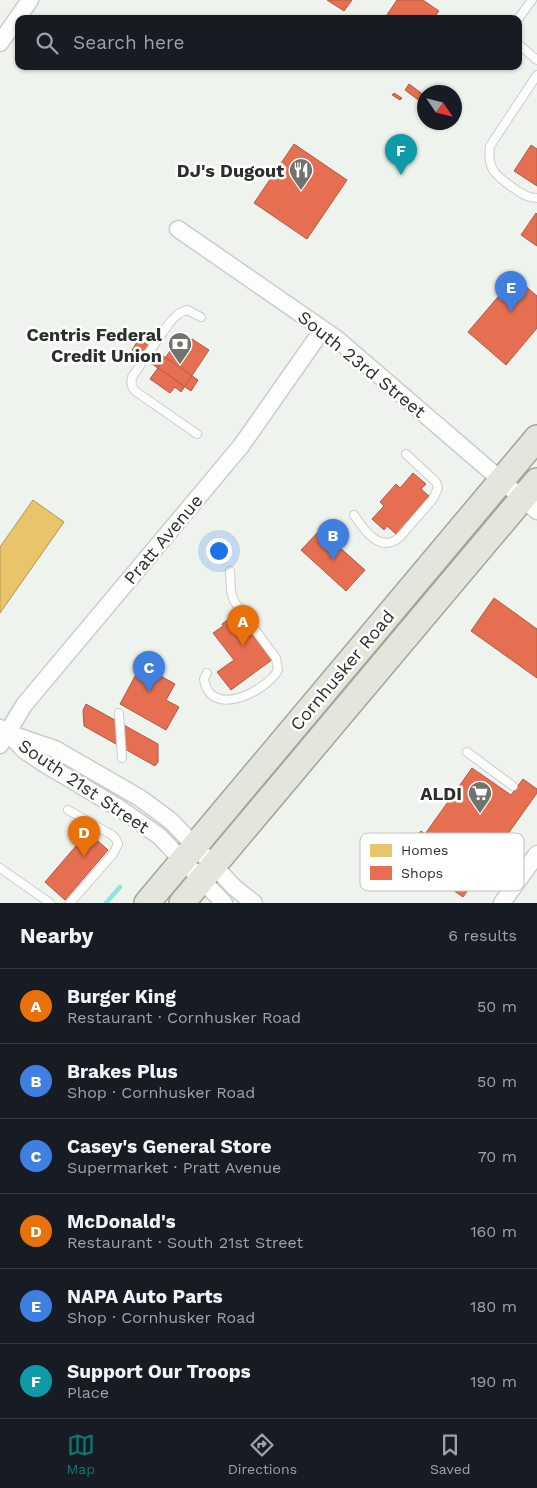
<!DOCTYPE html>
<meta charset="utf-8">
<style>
body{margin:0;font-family:"Work Sans",sans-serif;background:#242831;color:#f1f3f6}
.compass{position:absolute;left:417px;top:85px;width:45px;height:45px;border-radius:50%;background:#171b24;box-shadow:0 1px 4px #0004;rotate:125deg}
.you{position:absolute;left:218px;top:550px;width:18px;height:18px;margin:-12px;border:4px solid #fff;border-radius:50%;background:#1a73e8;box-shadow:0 0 0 8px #1a73e833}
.badge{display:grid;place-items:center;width:32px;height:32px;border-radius:50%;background:#0f766e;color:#fff;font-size:16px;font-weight:700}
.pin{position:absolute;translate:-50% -41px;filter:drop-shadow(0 1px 2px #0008)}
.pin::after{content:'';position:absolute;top:26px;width:18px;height:15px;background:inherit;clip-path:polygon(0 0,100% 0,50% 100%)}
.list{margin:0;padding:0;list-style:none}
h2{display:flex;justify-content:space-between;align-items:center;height:65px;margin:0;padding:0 20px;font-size:21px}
h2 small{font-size:16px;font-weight:400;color:#9ea1a6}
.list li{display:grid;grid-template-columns:32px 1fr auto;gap:15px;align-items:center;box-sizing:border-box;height:75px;padding:0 20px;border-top:1px solid #363941}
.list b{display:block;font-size:19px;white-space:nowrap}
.list p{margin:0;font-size:16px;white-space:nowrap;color:#9ea1a6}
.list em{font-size:16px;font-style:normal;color:#9ea1a6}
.icon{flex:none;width:28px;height:28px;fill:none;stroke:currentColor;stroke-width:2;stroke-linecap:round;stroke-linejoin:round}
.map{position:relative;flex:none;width:537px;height:903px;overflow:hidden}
.search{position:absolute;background:#171b24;box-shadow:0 1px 4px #0004;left:15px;right:15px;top:15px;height:55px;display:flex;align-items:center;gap:12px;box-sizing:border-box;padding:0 18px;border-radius:10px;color:#9ea1a6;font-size:19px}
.sheet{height:515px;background:#171b24}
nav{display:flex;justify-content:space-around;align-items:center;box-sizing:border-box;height:70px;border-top:1px solid #363941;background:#171b24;font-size:14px;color:#9ea1a6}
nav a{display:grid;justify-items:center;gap:2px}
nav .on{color:#0f766e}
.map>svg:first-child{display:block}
.green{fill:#e8d6af}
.homes{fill:#e9c46a;stroke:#b09757}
.shops{fill:#e76f51;stroke:#af5c46}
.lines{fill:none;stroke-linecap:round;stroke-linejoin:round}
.stream{stroke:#93e3e0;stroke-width:4.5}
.service-casing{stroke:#cacec9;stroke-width:10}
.minor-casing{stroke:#cacec9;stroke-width:19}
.primary-casing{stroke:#a3a596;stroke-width:28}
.service{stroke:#fdfdfc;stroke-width:8}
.minor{stroke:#fdfdfc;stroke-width:16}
.primary{stroke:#e4e5dc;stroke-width:25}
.labels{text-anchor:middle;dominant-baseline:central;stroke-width:5;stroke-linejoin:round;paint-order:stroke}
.poi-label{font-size:18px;font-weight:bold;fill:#2c2f2b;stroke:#fff;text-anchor:end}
.street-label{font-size:18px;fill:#2c2f2b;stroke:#fff}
.key{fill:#fff;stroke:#c0c1bf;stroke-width:1}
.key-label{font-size:14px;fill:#2c2f2b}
</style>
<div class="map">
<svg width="537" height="903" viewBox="0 0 537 903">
<rect width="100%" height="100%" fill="#eff3ed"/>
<path class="green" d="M 419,592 L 423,597 L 325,717 L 349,675 Z"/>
<path class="homes" d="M 33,500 L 64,522 L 0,613 L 0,547 Z"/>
<path class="shops" d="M 327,0 L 352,0 L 344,11 Z
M 397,0 L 423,0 L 439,11 L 433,19 L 384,19 Z
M 409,84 L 424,95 L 421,102 L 405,90 Z
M 394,93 L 402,98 L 400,100 L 392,95 Z
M 294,144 L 347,180 L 307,239 L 254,203 Z
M 531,145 L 537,149 L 537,186 L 514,171 Z
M 536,213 L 537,214 L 537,246 L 521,235 Z
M 515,277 L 537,296 L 537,328 L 506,365 L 468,332 Z
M 139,339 L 198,380 L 191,391 L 132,350 Z
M 192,339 L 209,350 L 181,392 L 175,387 L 170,393 L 150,379 L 178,340 L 187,346 Z
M 413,473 L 426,484 L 421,489 L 429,496 L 396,534 L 387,526 L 384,530 L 372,519 L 384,506 L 380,502 L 396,484 L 400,488 Z
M 320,530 L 365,570 L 346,591 L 301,550 Z
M 494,598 L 537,629 L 537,678 L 471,631 Z
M 238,612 L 273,659 L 231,690 L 217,672 L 234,660 L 213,633 L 223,626 L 222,624 Z
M 141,665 L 175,684 L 166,700 L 179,707 L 166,730 L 120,704 Z
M 86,704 L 158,744 L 158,762 L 155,766 L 84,726 L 83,710 Z
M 472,768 L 511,795 L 523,779 L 537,789 L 537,793 L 463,897 L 408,858 Z
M 421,831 L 425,834 L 408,858 L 437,878 L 432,884 L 399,861 Z
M 88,832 L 108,850 L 65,900 L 45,882 Z"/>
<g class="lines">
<path class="stream" d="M 106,903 L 120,887"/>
<g class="service-casing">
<path id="service" d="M 518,19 L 532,0
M 518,44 L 537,60
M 537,75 L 490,146 C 487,169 495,175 512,187 C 521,193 527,198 537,198
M 197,434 L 135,391 C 131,387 131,383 132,377 L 170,322 L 178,314 L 187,310 L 201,317
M 354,515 C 364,530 380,554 400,537 L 433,499 L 438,488 L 436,482 L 406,454
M 207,673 L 204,679 C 210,720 267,691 278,670 L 276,658 L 234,601 L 231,591 L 230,571
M 119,713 L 122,758
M 467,752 L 513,786
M 68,810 L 112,835 L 116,839 L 118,844 L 113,854 L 70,903
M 0,868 L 50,903"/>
</g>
<g class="minor-casing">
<path id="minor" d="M 0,43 L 30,0
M 178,229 L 337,339 L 537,511
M 0,728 L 8,733 L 55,749 L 140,798 L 171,821 L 235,888 L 254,903
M 9,734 L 25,751 L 48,766 L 119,808 L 159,836 L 224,903
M 0,745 L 24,705 L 241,446 L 323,329
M 502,903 L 537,854"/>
</g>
<g class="primary-casing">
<path id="primary" d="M 147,903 L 537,438
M 182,903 L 537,481"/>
</g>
<use href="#service" class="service"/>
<use href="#minor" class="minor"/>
<use href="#primary" class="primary"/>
</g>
<defs>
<g id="restaurant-pin" transform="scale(1.25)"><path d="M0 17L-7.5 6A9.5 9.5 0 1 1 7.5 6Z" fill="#70746f" stroke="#fff"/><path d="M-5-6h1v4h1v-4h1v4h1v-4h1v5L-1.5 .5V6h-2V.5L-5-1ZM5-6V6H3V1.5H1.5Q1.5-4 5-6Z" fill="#fff"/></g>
<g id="bank-pin" transform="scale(1.25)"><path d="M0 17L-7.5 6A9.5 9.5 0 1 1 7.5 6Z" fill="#70746f" stroke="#fff"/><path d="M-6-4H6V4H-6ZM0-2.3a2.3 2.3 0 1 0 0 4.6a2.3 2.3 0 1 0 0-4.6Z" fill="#fff"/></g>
<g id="supermarket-pin" transform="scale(1.25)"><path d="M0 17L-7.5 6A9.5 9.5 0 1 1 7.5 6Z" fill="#70746f" stroke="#fff"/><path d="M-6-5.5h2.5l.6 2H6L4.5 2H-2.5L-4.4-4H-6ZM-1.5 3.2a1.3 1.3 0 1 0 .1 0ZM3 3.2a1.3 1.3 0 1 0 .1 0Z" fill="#fff"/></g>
</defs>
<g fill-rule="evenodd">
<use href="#restaurant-pin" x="301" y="170"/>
<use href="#bank-pin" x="180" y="344"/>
<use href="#supermarket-pin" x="480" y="793"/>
</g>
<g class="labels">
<g class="poi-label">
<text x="284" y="170">DJ's Dugout</text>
<text x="162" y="334">Centris Federal<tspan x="162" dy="21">Credit Union</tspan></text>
<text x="462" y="793">ALDI</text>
</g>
<g class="street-label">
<text transform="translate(362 364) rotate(39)">South 23rd Street</text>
<text transform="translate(163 539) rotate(-50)">Pratt Avenue</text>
<text transform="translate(342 670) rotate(-50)">Cornhusker Road</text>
<text transform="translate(84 786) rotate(34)">South 21st Street</text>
</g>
</g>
<rect x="360" y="833" width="164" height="58" rx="8" class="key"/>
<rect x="370" y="844" width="22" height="13" fill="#e9c46a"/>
<rect x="370" y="866" width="22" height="14" fill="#e76f51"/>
<g class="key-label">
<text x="401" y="855">Homes</text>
<text x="401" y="878">Shops</text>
</g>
</svg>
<svg class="compass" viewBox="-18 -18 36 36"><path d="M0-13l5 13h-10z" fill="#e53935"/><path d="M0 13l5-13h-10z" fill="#9ea1a6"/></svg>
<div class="you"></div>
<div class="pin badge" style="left:243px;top:646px;background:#e8710a">A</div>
<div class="pin badge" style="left:333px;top:560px;background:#3f7fe0">B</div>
<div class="pin badge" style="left:149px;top:692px;background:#3f7fe0">C</div>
<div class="pin badge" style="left:84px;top:857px;background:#e8710a">D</div>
<div class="pin badge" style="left:511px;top:312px;background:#3f7fe0">E</div>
<div class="pin badge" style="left:401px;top:175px;background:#0f9aa8">F</div>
<div class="search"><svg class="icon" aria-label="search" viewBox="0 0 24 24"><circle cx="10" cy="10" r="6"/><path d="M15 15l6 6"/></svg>Search here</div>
</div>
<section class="sheet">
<h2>Nearby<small>6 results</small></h2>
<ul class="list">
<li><span class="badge" style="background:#e8710a">A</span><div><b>Burger King</b><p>Restaurant · Cornhusker Road</p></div><em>50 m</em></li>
<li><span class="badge" style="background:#3f7fe0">B</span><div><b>Brakes Plus</b><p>Shop · Cornhusker Road</p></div><em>50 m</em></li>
<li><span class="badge" style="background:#3f7fe0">C</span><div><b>Casey's General Store</b><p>Supermarket · Pratt Avenue</p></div><em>70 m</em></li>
<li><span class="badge" style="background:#e8710a">D</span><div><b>McDonald's</b><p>Restaurant · South 21st Street</p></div><em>160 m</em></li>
<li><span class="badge" style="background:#3f7fe0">E</span><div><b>NAPA Auto Parts</b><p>Shop · Cornhusker Road</p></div><em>180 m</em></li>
<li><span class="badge" style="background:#0f9aa8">F</span><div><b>Support Our Troops</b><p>Place</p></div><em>190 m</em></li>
</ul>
</section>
<nav>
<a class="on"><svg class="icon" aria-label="map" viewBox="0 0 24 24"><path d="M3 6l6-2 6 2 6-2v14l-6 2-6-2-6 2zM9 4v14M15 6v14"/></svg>Map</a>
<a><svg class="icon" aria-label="directions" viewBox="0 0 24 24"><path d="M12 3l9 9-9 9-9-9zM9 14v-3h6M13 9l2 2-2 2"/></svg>Directions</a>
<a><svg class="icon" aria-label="saved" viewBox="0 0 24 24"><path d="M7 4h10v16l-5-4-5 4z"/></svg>Saved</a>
</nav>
